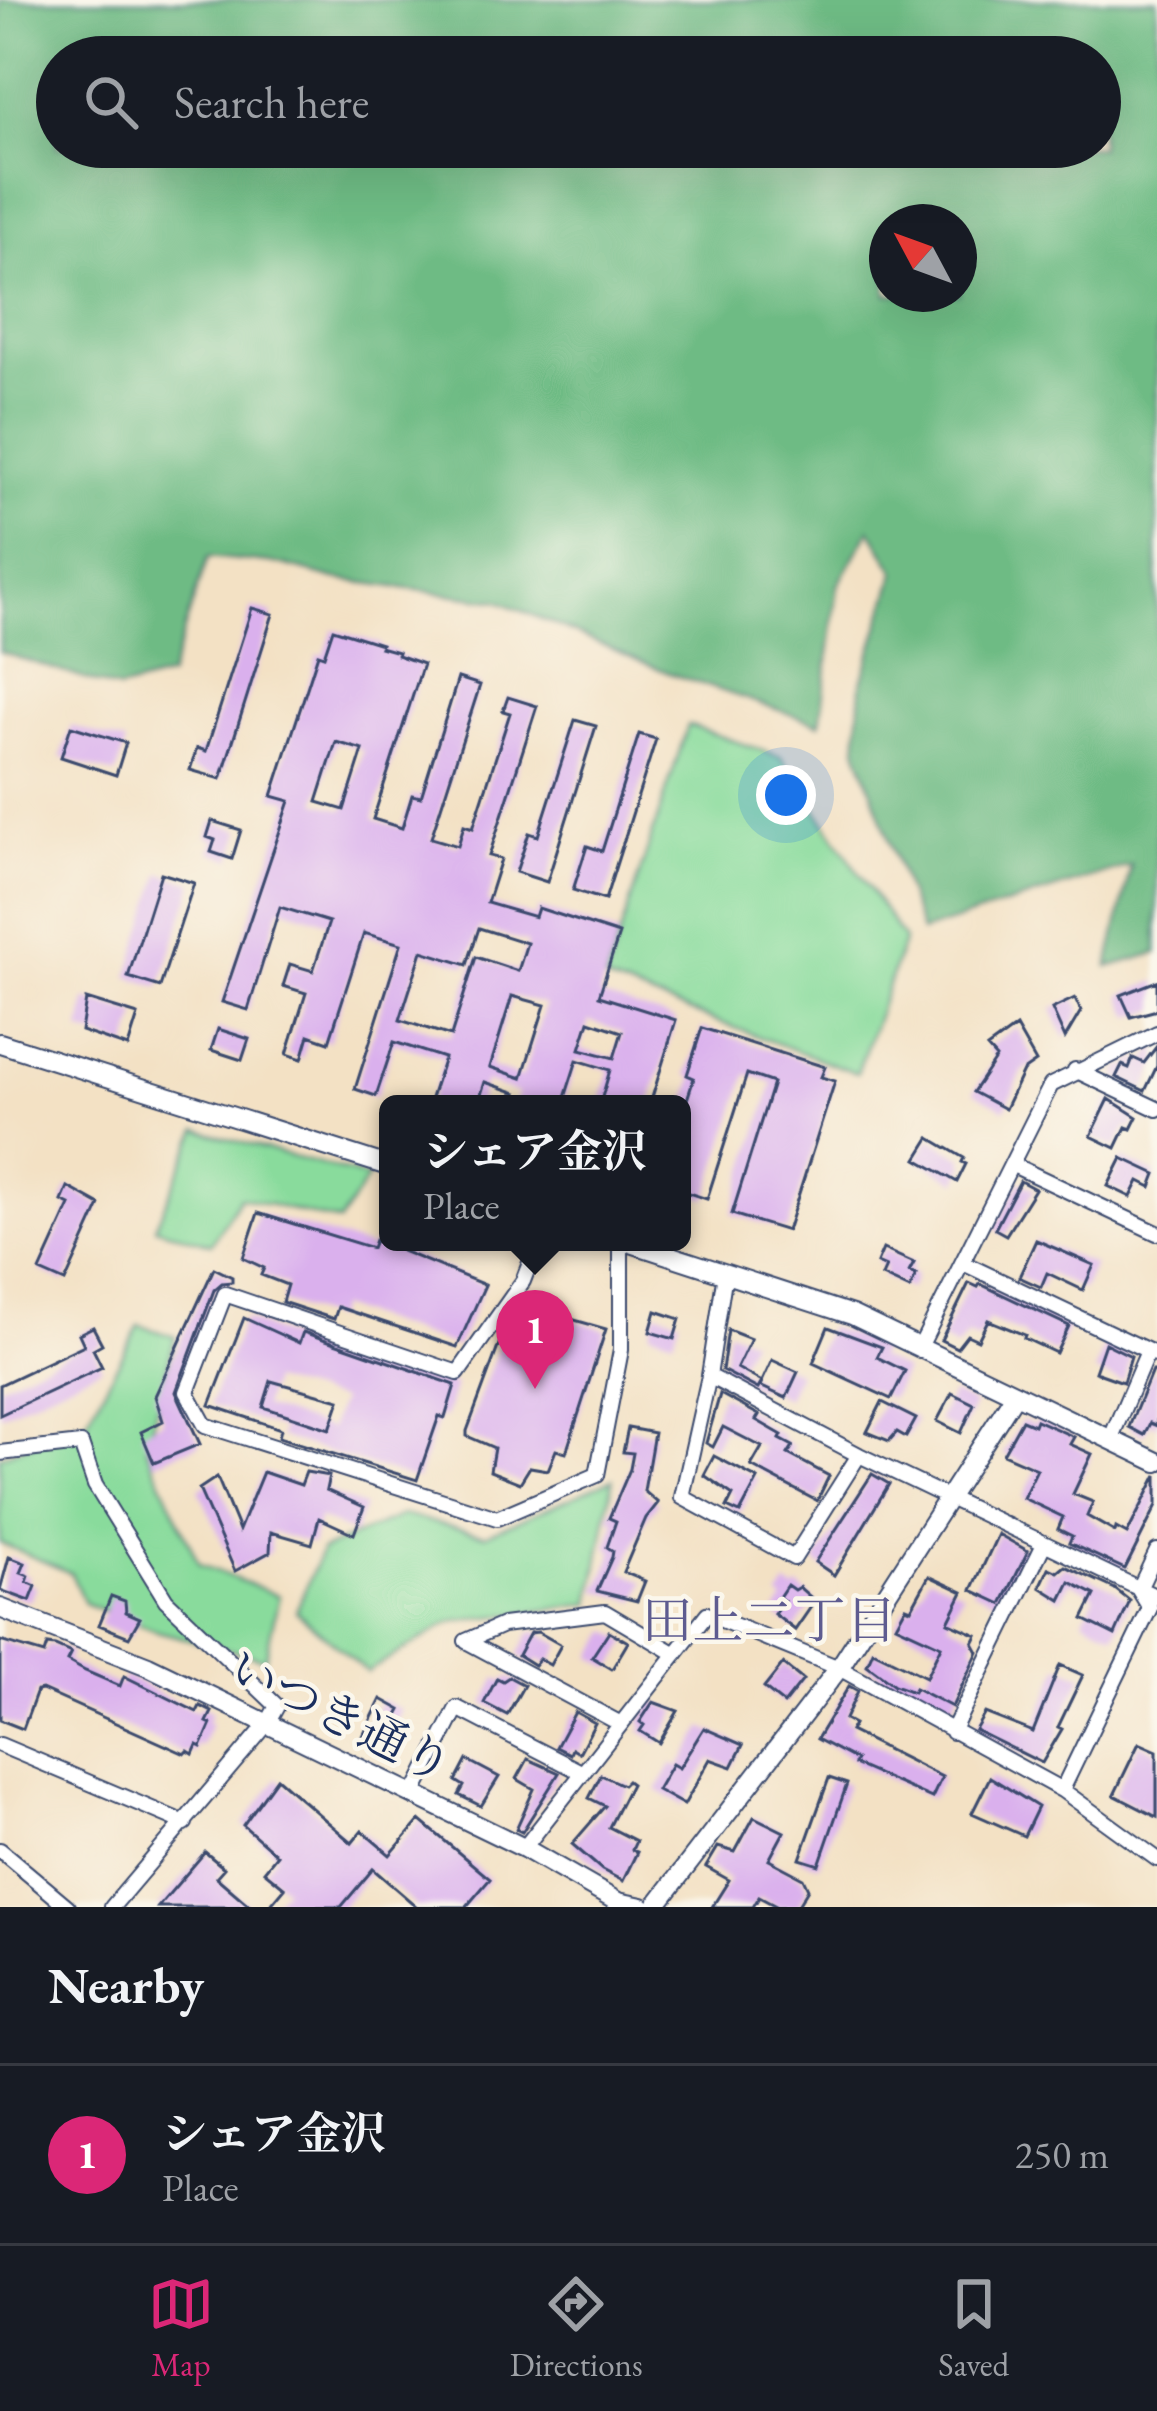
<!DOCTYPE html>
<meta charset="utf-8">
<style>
body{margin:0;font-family:"EB Garamond","Noto Serif JP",serif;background:#242831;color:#f1f3f6}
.compass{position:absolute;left:869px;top:204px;width:108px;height:108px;border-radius:50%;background:#171b24;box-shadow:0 12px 48px #0002;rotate:311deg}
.you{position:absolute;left:786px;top:795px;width:42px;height:42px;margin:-30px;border:9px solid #fff;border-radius:50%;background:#1a73e8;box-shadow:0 0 0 18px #1a73e833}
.badge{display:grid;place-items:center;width:78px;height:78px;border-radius:50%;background:#db2777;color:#fff;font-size:39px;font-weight:700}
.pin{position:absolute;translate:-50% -99px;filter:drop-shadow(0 3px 6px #0008)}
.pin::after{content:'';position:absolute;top:63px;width:42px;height:36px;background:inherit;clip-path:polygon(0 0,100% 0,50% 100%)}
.popup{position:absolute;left:379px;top:1095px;width:312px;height:156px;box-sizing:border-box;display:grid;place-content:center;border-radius:18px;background:#171b24;filter:drop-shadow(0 3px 9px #0005);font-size:39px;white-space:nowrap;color:#9ea1a6}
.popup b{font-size:45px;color:#f1f3f6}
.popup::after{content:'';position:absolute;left:50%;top:100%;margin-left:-24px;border:24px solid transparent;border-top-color:#171b24}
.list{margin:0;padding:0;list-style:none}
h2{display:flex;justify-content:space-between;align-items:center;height:156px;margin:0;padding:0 48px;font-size:51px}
h2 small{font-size:39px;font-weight:400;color:#9ea1a6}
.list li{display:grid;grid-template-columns:78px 1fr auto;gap:36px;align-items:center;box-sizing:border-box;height:180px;padding:0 48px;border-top:3px solid #363941}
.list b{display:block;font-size:45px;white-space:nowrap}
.list p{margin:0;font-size:39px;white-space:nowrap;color:#9ea1a6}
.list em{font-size:39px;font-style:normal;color:#9ea1a6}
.icon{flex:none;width:66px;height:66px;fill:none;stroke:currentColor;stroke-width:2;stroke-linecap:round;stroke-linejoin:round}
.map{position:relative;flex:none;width:1157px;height:1907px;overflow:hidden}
.search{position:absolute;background:#171b24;box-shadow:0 12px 48px #0002;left:36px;right:36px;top:36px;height:132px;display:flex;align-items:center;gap:30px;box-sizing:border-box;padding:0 42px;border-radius:66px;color:#9ea1a6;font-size:45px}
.sheet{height:336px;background:#171b24}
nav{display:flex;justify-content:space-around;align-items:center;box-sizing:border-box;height:168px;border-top:3px solid #363941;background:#171b24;font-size:33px;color:#9ea1a6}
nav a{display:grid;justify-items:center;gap:6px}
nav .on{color:#db2777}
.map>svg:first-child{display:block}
.green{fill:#89db9c;stroke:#52857d;stroke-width:3}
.forest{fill:#6ebb84;stroke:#447571;stroke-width:3;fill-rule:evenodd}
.building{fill:#dab0ed;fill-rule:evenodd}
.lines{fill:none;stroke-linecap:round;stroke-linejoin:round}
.minor-casing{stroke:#3b4a6d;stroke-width:18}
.tertiary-casing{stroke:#3b4a6d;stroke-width:22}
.minor{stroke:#fff;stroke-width:14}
.tertiary{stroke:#fff;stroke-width:18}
.labels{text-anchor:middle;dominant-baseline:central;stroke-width:9;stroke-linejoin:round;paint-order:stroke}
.street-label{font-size:48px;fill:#1b2f5e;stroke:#fbf7ec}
.neighbourhood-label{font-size:51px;fill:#5e5c90;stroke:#fbf7ec}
</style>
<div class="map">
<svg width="1157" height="1907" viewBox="0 0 1157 1907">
<rect width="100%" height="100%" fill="#fbf7ec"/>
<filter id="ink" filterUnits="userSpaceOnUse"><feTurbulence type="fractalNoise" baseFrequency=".00833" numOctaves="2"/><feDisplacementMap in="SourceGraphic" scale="24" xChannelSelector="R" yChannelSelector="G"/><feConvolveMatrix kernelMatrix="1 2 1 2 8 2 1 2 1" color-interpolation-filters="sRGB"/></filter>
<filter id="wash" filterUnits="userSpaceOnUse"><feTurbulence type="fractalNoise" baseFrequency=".004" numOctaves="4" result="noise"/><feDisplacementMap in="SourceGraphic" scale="48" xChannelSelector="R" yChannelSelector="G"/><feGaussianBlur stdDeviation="2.7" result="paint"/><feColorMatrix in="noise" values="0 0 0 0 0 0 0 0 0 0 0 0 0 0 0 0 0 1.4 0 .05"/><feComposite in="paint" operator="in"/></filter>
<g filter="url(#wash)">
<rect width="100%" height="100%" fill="#f3e1c4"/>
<path class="green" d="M 688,725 L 781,757 L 904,940 L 857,1073 L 605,980 Z
M 198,1130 L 368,1178 L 339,1222 L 240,1197 L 211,1244 L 155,1227 Z
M 139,1325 L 175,1337 L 146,1448 L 199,1564 L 279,1596 L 265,1659 L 157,1631 L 84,1603 L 71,1573 L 0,1543 L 0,1456 L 86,1422 Z
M 613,1479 L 591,1604 L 451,1622 L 367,1672 L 296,1611 L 322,1550 L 403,1515 L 485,1535 Z"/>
<path class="forest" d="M 0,0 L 1157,0 L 1157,953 L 1108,967 L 1131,865 L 921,932 L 857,748 L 861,685 L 896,572 L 870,529 L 838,586 L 820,724 L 669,673 L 499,601 L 335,579 L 280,564 L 208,557 L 169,676 L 119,690 L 0,652 ZM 57,57 L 1100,57 L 1100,147 L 57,147 ZM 887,222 L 959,222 L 959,294 L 887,294 Z"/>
<g id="blocks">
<path class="building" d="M 252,608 L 273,614 L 221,779 L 190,770 L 197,748 L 206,751 Z
M 333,629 L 381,644 L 380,647 L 398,652 L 397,655 L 423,664 L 373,819 L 402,828 L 412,795 L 421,797 L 458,678 L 480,685 L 431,838 L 458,846 L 464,825 L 473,828 L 510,713 L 503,711 L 508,697 L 537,706 L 489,856 L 501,859 L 487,903 L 535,917 L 538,908 L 619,934 L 599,996 L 676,1020 L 650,1104 L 600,1104 L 610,1070 L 577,1060 L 563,1104 L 514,1104 L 517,1093 L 485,1082 L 478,1104 L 429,1104 L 444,1058 L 394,1042 L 376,1096 L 355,1089 L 401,944 L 364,933 L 329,1042 L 309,1035 L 302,1059 L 287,1054 L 306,993 L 283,986 L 290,964 L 313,971 L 329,922 L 280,907 L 248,1010 L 222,1002 L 290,801 L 272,796 L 318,654 L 324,656 ZM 336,742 L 363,750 L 344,810 L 317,802 ZM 479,928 L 527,943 L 518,971 L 476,957 L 451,1036 L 400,1020 L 422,951 L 467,965 ZM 512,996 L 545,1005 L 522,1078 L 490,1067 ZM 589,1021 L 622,1032 L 614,1058 L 580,1049 Z
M 575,720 L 596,726 L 547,882 L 516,872 L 529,833 L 538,836 Z
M 71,726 L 126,743 L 116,775 L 61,757 Z
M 639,734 L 656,739 L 605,900 L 573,890 L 587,846 L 602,851 Z
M 212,821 L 241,830 L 232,859 L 211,852 L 215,840 L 207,837 Z
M 161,873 L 194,883 L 160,987 L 128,977 Z
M 1157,981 L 1157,1010 L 1131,1017 L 1121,995 Z
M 1075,998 L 1081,1011 L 1065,1038 L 1052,1009 Z
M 86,999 L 138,1015 L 128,1047 L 81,1031 Z
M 1016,1027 L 1036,1062 L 1023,1071 L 1005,1109 L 973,1092 L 996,1058 L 987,1048 Z
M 702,1028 L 825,1067 L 821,1077 L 835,1081 L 787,1231 L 732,1214 L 773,1083 L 747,1074 L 707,1199 L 682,1191 L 682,1115 L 694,1078 L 687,1075 Z
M 218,1029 L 249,1039 L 242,1060 L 211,1050 Z
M 1157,1046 L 1157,1066 L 1145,1091 L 1116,1077 L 1122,1065 L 1129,1068 L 1133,1058 L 1144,1063 Z
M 1109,1099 L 1137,1117 L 1131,1129 L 1126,1127 L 1116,1148 L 1091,1136 Z
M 930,1138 L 964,1158 L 962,1162 L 966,1164 L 957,1182 L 917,1159 Z
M 1122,1158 L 1156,1174 L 1151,1187 L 1139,1181 L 1131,1197 L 1108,1186 Z
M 1020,1181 L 1035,1189 L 1006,1235 L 995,1229 Z
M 68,1187 L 100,1205 L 65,1282 L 40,1271 L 70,1205 L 62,1201 Z
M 258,1213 L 372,1248 L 375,1240 L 485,1285 L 457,1347 L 338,1307 L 334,1319 L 282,1302 L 287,1285 L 261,1275 L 264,1268 L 243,1258 Z
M 1036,1240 L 1094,1265 L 1083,1290 L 1047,1273 L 1041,1287 L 1019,1277 Z
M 883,1249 L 914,1263 L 909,1272 L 916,1275 L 910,1289 L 882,1276 L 886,1267 L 877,1263 Z
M 214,1268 L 232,1277 L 232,1282 L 222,1283 L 214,1290 L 176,1392 L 200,1444 L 154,1463 L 141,1432 L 163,1421 L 155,1396 Z
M 969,1283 L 978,1287 L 980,1284 L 1069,1326 L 1056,1353 L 1024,1338 L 1025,1335 L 988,1320 L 978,1340 L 967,1335 L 957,1348 L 941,1340 Z
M 656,1311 L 680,1319 L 674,1339 L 650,1332 Z
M 244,1318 L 299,1343 L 303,1332 L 455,1385 L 445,1418 L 439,1416 L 417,1480 L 279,1437 L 281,1429 L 210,1405 ZM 271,1381 L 340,1400 L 330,1429 L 263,1407 Z
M 571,1319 L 606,1329 L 566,1453 L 556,1450 L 548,1470 L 530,1467 L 520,1483 L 490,1471 L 494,1448 L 467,1436 L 467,1431 L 501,1339 L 519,1342 L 525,1321 L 568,1333 Z
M 93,1327 L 102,1344 L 93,1349 L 102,1367 L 0,1415 L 0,1385 L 84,1345 L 79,1334 Z
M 828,1327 L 882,1347 L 877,1357 L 905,1371 L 891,1399 L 813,1363 Z
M 728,1330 L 751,1339 L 737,1368 L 762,1382 L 758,1389 L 722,1370 Z
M 1105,1343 L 1131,1356 L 1123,1382 L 1095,1372 Z
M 772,1360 L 798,1372 L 786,1398 L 760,1386 Z
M 1152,1371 L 1157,1371 L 1157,1426 L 1150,1423 L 1144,1435 L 1129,1427 Z
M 952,1393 L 974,1404 L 961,1433 L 937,1421 Z
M 720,1394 L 759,1415 L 756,1420 L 782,1435 L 780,1439 L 793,1446 L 788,1454 L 829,1476 L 817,1501 L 751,1466 L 762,1447 L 723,1427 L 713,1447 L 706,1443 Z
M 882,1402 L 916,1419 L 906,1437 L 897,1432 L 889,1441 L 867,1432 Z
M 1022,1420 L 1034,1425 L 1036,1420 L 1074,1437 L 1070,1444 L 1092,1454 L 1073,1494 L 1093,1502 L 1087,1516 L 1115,1532 L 1116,1528 L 1127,1534 L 1157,1475 L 1157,1505 L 1125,1569 L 1069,1543 L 1072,1536 L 1058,1529 L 1063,1517 L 1023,1498 L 1037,1469 L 1003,1454 Z
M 628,1428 L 654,1433 L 644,1491 L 658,1503 L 646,1518 L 623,1572 L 645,1581 L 637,1601 L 597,1591 L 612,1557 L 613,1551 L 607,1547 L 616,1521 L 609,1518 L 630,1469 L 633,1453 L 623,1452 Z
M 714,1456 L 758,1479 L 740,1513 L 727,1507 L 733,1495 L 704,1475 Z
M 263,1472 L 301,1485 L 306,1472 L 329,1476 L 326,1490 L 364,1507 L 354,1534 L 319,1518 L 312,1544 L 271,1532 L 270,1552 L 235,1571 L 199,1489 L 217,1477 L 239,1530 Z
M 872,1474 L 889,1484 L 834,1575 L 815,1562 Z
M 998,1534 L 1028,1551 L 1002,1604 L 972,1590 Z
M 9,1557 L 25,1563 L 21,1573 L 29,1576 L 27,1582 L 36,1586 L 30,1601 L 0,1590 Z
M 1065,1566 L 1115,1589 L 1130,1601 L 1115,1635 L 1083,1619 L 1095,1595 L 1070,1582 L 1061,1600 L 1040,1587 L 1049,1568 L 1058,1572 Z
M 929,1576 L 963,1592 L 948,1622 L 977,1635 L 973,1643 L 978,1652 L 952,1707 L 915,1688 L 913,1692 L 894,1685 L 867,1665 L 873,1651 L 926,1677 L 941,1646 L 896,1625 L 906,1607 L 911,1609 Z
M 787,1585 L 794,1590 L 799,1587 L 815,1601 L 795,1630 L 774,1614 L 784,1601 L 779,1597 Z
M 111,1596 L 125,1601 L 126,1612 L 140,1618 L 129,1637 L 99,1625 Z
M 609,1631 L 628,1642 L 612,1669 L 592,1657 Z
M 538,1632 L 561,1645 L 550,1665 L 539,1659 L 534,1665 L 518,1655 L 530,1633 Z
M 0,1641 L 44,1654 L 47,1645 L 55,1646 L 71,1653 L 67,1661 L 85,1671 L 120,1686 L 124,1676 L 197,1712 L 200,1706 L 212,1712 L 207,1722 L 211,1724 L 201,1747 L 197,1745 L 193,1754 L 188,1751 L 185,1754 L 42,1690 L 37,1691 L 23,1729 L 0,1720 Z
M 783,1664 L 803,1680 L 784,1704 L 764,1688 Z
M 1060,1665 L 1083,1675 L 1058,1727 L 1062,1729 L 1042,1763 L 975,1730 L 985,1713 L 1033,1732 Z
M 509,1677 L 524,1685 L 507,1715 L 484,1703 L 497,1678 L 503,1681 Z
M 849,1686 L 858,1691 L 845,1719 L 854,1724 L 850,1731 L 942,1777 L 932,1798 L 854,1764 L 856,1760 L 817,1739 Z
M 381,1699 L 401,1710 L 381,1748 L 362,1738 Z
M 653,1702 L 678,1711 L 659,1743 L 640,1731 L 644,1725 L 640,1722 Z
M 575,1712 L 595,1723 L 579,1753 L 572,1749 L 570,1754 L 556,1747 Z
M 704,1728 L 743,1745 L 732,1767 L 710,1759 L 684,1805 L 657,1790 L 672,1764 L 679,1768 Z
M 1139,1743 L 1157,1751 L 1157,1817 L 1114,1795 Z
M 528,1759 L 559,1773 L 522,1832 L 516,1829 L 534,1789 L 517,1779 Z
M 467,1760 L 499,1777 L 481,1806 L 459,1795 L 464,1786 L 456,1781 Z
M 601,1775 L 623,1785 L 627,1781 L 631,1784 L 609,1827 L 636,1841 L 632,1850 L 637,1852 L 623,1881 L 602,1870 L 572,1844 L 605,1806 L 589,1798 Z
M 990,1777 L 1038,1807 L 1024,1836 L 972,1813 Z
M 277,1778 L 352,1843 L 362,1831 L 390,1855 L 420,1820 L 490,1879 L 466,1907 L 417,1907 L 373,1869 L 341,1907 L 269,1907 L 285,1888 L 264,1871 L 277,1855 L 243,1825 Z
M 829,1778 L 847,1784 L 819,1865 L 800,1859 Z
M 754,1817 L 784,1832 L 769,1860 L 803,1878 L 808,1889 L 797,1907 L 778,1907 L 759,1897 L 753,1907 L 712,1907 L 729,1880 L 706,1867 L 718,1847 L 735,1852 Z
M 205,1852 L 224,1868 L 216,1877 L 251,1907 L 158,1907 Z"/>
</g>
</g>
<g filter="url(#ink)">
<use href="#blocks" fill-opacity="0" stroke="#3b4a6d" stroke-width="3"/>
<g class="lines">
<g class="minor-casing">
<path id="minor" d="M 1075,1070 L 1157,1109
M 1013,1165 L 1157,1233
M 538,1242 L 523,1281 L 458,1373 L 225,1294 L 187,1392 L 205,1425 L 497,1518 L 597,1475 L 621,1350 L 621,1242
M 963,1263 L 1157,1355
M 725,1273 L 709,1376 L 682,1497 L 794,1558 L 859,1455
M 920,1347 L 1051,1085 L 1157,1033
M 709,1376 L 859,1455 L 1157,1597
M 1110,1440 L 1148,1351
M 0,1453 L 81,1444 L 95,1485 L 166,1600 L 277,1706 L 267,1724 L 112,1907
M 1139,1589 L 1157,1551
M 621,1724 L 466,1641 L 503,1625 L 605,1612 L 676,1654
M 952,1732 L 1044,1544
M 0,1745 L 185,1823
M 1062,1790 L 1150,1608 L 1139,1590
M 413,1795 L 457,1708 L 583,1773
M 524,1848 L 707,1614 L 839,1668 L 1062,1790 L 1157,1859
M 0,1850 L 68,1907"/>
</g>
<g class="tertiary-casing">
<path id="tertiary" d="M 0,1043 L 388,1166
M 628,1242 L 852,1315 L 1157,1462
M 0,1608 L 148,1666 L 524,1848 L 618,1902 L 642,1907
M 655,1907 L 839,1668 L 1014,1396"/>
</g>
<use href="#minor" class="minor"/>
<use href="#tertiary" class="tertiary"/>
</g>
</g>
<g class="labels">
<g class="street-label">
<text transform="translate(341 1716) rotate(26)">いつき通り</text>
</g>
<g class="neighbourhood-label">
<text x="769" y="1620">田上二丁目</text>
</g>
</g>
</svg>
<svg class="compass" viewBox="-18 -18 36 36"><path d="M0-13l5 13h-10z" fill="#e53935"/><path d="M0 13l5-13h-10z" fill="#9ea1a6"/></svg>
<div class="you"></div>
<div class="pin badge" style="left:535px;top:1389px">1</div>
<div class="popup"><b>シェア金沢</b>Place</div>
<div class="search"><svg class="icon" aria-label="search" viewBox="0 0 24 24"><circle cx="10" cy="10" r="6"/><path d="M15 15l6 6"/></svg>Search here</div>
</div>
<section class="sheet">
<h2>Nearby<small></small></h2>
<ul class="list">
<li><span class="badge">1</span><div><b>シェア金沢</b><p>Place</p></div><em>250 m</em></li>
</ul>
</section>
<nav>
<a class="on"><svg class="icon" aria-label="map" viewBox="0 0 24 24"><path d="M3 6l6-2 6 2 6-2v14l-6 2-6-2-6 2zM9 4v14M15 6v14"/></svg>Map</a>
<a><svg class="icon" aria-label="directions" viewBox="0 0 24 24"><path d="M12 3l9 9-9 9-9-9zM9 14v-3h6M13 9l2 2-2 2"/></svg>Directions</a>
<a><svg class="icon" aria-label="saved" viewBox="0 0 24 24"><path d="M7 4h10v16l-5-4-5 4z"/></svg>Saved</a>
</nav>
